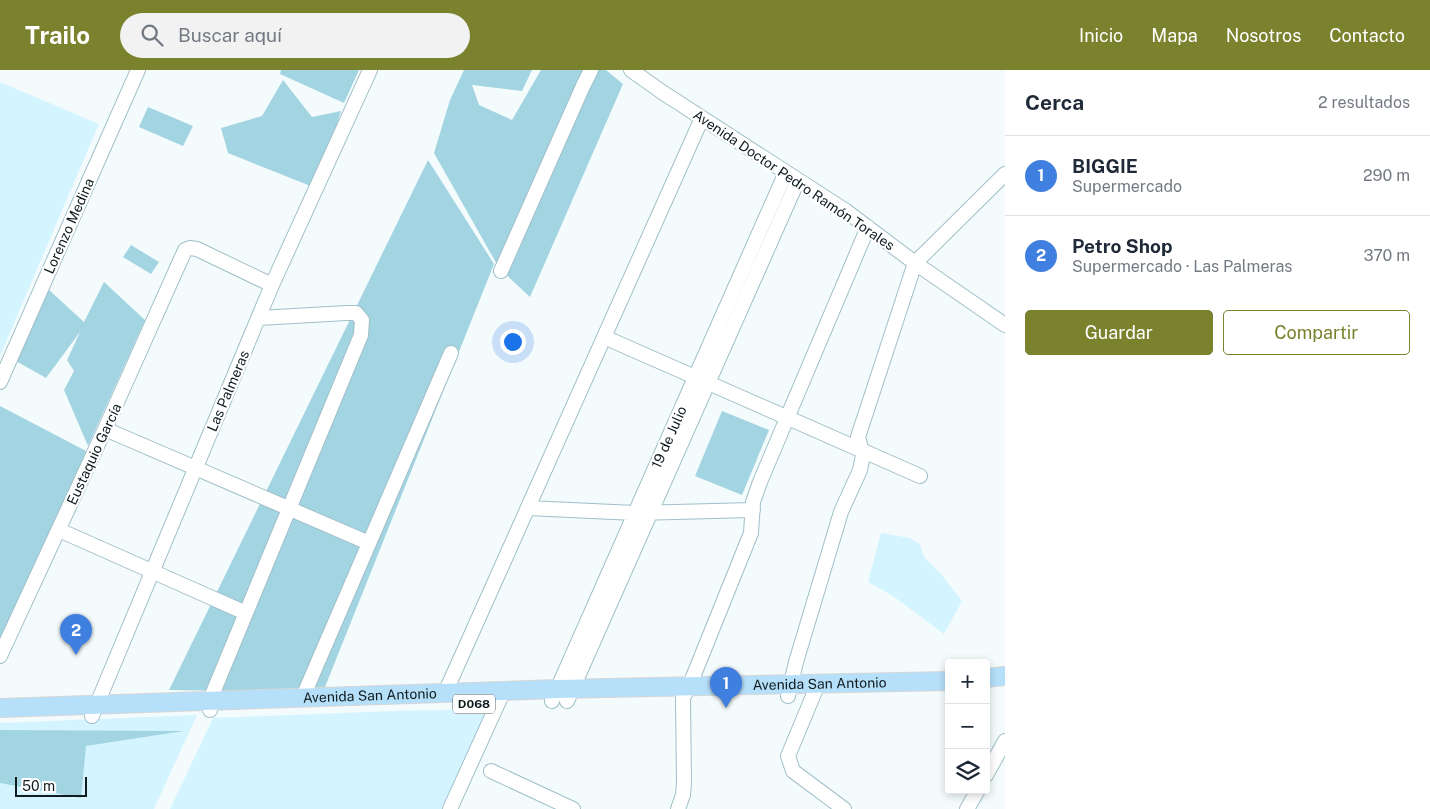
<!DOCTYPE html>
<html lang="es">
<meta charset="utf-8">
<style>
body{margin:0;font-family:"Public Sans",sans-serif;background:#f2f2f3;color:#1f2937}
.controls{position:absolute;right:15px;bottom:15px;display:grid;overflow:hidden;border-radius:5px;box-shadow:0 2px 8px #0003}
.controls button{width:45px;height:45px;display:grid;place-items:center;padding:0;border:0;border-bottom:1px solid #e0e1e3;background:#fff;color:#1f2937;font:25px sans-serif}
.scale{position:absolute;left:15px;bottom:12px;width:72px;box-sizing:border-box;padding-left:5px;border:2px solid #101c1f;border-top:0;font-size:14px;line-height:18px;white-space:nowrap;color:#101c1f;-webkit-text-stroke:4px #fff;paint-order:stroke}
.you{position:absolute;left:512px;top:271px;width:18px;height:18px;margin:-12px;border:4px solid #fff;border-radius:50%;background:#1a73e8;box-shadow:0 0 0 8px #1a73e833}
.badge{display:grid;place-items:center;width:32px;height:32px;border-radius:50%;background:#7a822e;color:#fff;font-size:16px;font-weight:700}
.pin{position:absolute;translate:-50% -41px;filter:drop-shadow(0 1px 2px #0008)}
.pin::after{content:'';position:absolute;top:26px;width:18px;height:15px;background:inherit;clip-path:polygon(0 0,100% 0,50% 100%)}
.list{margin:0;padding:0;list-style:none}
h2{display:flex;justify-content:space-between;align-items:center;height:65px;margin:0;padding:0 20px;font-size:21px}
h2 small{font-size:16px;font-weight:400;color:#747a83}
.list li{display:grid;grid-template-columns:32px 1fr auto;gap:15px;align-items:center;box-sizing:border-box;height:80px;padding:0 20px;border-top:1px solid #e0e1e3}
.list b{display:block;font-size:19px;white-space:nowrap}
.list p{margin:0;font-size:16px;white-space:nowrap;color:#747a83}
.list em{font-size:16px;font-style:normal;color:#747a83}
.actions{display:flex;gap:10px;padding:15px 20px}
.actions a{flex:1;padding:11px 0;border:1px solid #7a822e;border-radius:5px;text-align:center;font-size:18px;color:#7a822e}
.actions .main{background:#7a822e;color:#fff}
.icon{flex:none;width:28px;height:28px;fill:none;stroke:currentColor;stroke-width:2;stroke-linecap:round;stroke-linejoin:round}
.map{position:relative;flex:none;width:1005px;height:739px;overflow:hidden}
header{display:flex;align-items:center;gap:30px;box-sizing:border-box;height:70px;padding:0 25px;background:#7a822e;color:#fff}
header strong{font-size:24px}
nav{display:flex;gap:28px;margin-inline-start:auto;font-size:18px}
.search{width:350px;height:45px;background:#f2f2f3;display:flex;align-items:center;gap:12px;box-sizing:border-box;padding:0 18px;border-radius:28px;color:#747a83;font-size:19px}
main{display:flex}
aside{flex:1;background:#fff}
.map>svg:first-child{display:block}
.built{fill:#d4f5ff}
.green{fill:#a3d4e2}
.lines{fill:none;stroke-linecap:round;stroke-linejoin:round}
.minor-casing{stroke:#a1bfc9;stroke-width:16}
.major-casing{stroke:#d4d6d7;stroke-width:20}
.minor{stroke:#fff;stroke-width:14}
.major{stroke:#b6dffa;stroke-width:18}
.labels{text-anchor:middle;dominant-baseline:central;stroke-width:4.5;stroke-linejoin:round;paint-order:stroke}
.shield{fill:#fff;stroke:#586062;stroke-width:1}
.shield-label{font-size:12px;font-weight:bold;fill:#101c1f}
.street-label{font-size:14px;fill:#101c1f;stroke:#fff}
</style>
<header>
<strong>Trailo</strong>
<div class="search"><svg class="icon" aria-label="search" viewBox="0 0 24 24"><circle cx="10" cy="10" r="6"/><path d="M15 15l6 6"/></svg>Buscar aquí</div>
<nav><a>Inicio</a><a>Mapa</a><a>Nosotros</a><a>Contacto</a></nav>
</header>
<main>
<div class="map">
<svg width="1005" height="739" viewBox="0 0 1005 739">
<rect width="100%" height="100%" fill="#f4fbfc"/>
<path class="built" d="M 0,12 L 99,54 L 0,286 Z
M 881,463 L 910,468 L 920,474 L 924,487 L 941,504 L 962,531 L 944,564 L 893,526 L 868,512 Z
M 491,639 L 447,739 L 170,739 L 213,648 L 394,641 Z
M 197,645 L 154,739 L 0,739 L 0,653 Z"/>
<path class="green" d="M 281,0 L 359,0 L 344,33 L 280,4 Z
M 464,0 L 532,0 L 522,21 L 472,15 L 479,35 L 512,50 L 541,0 L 606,0 L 623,14 L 530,227 L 499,198 L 434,83 L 450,30 Z
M 283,10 L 312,47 L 341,41 L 318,119 L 228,83 L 221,58 L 262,46 Z
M 148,37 L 193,56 L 183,76 L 139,57 Z
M 428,90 L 494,194 L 323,622 L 169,620 Z
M 131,175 L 159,192 L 151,204 L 123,187 Z
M 104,212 L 145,250 L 88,376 L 64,320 L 74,301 L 67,290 L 80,262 L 46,308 L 14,290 L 48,219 L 84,252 Z
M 0,336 L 88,382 L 0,572 Z
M 722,341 L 769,360 L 742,425 L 695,406 Z
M 0,660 L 184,661 L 86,676 L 81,728 L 0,713 Z"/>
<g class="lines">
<g class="minor-casing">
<path id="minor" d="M 631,0 L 662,22 L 846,141 L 915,193 L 1005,255
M 501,201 L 583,16 L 591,0
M 604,267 L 920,406
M 0,312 L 138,0
M 105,359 L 369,473
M 528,438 L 635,443 L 753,440
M 59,460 L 246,543
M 0,586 L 105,359 L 185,180 L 190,178 L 197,179 L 272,215
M 818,614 L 788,686 L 793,701 L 844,739
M 445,623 L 702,48
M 788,626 L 796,592 L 841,442 L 860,400 L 863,385 L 858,367 L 915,193 L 1005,104
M 302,629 L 451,283
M 552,631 L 786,102
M 567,631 L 798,110
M 210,640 L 210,630 L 361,265 L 362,250 L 356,243 L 346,243 L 259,248
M 92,646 L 272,215 L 370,0
M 491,701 L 573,739
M 986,705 L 1005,671
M 450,739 L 503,622
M 678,739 L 683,725 L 684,712 L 683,628 L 689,617 L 751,463 L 753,432 L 760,412 L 868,157
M 967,739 L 978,720"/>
</g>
<g class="major-casing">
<g id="major">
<path d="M 986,608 L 1005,606"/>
<path id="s1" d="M 0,638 L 558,619 L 949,611"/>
</g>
</g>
<use href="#minor" class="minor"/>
<use href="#major" class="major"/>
</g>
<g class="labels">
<rect class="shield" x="453" y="624.5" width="42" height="19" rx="4"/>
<g class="shield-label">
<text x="474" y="634">D068</text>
</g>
<g class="street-label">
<text transform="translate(794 110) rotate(34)">Avenida Doctor Pedro Ramón Torales</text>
<text transform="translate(69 156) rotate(-66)">Lorenzo Medina</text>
<text transform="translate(228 321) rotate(-67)">Las Palmeras</text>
<text transform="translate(669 367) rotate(-66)">19 de Julio</text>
<text transform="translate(94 384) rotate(-65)">Eustaquio García</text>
<text stroke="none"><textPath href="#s1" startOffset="820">Avenida San Antonio</textPath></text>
<text stroke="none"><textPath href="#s1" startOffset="370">Avenida San Antonio</textPath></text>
</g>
</g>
</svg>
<div class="controls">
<button>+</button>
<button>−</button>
<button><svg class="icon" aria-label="layers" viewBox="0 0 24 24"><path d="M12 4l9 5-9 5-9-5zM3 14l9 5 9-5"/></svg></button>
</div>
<div class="scale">50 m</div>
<div class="you"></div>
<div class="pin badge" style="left:726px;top:638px;background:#3f7fe0">1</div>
<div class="pin badge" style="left:76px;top:585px;background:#3f7fe0">2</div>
</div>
<aside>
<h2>Cerca<small>2 resultados</small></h2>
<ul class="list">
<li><span class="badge" style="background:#3f7fe0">1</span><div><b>BIGGIE</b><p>Supermercado</p></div><em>290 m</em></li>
<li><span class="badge" style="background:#3f7fe0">2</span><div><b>Petro Shop</b><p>Supermercado · Las Palmeras</p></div><em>370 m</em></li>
</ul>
<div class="actions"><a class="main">Guardar</a><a>Compartir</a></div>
</aside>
</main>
